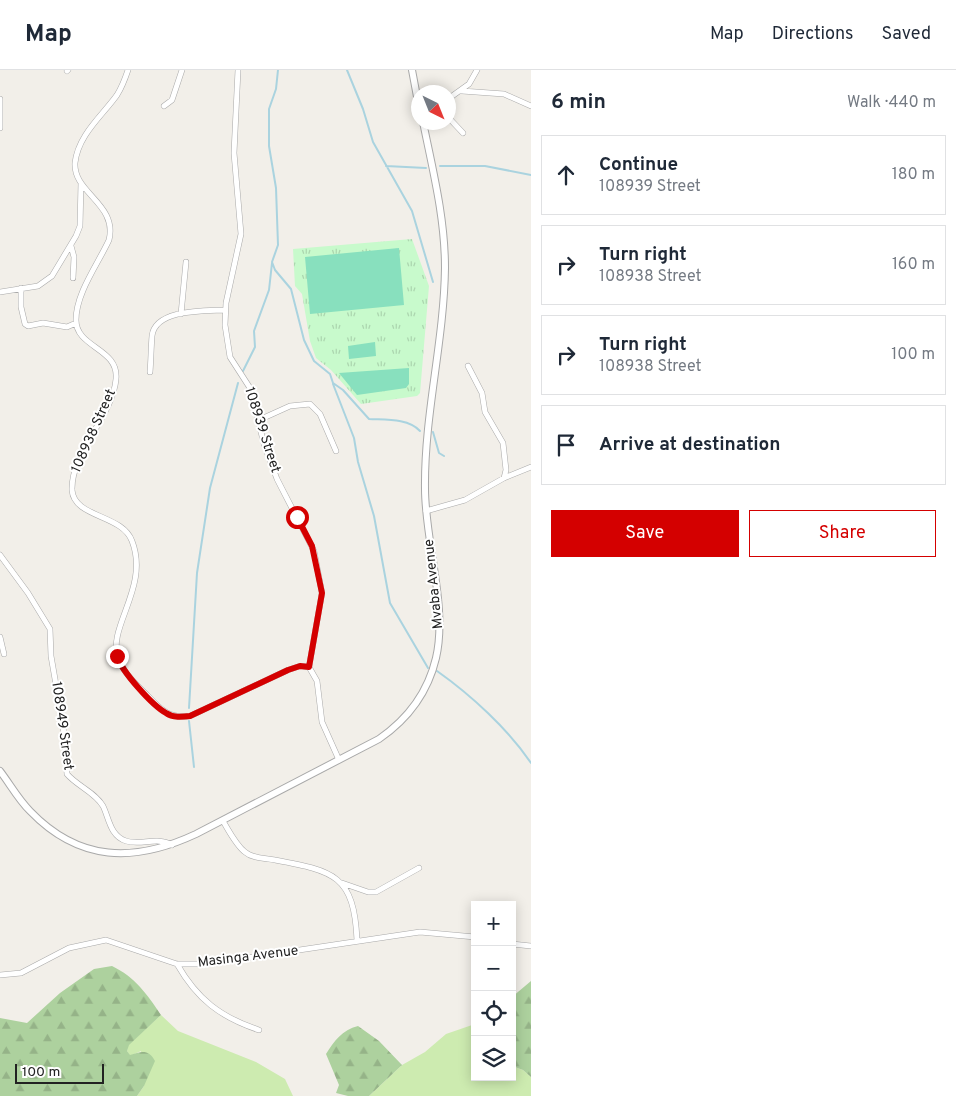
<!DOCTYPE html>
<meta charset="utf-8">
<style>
body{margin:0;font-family:Overpass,sans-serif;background:#f6f6f7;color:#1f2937}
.controls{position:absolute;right:15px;bottom:15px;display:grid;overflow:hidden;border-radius:0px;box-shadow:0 2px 12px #0003}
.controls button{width:45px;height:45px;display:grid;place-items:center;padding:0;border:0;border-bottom:1px solid #e0e1e3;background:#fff;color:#1f2937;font:25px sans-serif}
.compass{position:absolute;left:411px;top:15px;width:45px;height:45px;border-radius:50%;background:#fff;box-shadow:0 2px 12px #0003;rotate:137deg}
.scale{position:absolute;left:15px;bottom:12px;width:89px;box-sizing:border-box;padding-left:5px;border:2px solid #222;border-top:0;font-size:14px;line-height:18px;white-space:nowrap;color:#222;-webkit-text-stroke:4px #fff;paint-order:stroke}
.stop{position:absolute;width:15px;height:15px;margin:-11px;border:4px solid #d40000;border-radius:50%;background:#fff}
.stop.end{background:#d40000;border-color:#fff;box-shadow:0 1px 5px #0008}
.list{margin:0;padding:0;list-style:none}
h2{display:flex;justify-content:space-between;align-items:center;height:65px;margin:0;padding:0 20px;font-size:21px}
h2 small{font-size:16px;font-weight:400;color:#747a83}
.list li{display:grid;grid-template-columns:32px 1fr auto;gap:15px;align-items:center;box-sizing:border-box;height:80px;margin:0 10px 10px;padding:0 10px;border:1px solid #e0e1e3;border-radius:0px}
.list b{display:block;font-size:19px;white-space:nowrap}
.list p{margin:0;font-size:16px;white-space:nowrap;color:#747a83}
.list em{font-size:16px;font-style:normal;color:#747a83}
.actions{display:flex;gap:10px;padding:15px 20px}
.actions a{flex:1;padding:11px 0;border:1px solid #d40000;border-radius:0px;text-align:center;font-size:18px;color:#d40000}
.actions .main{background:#d40000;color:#fff}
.icon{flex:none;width:28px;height:28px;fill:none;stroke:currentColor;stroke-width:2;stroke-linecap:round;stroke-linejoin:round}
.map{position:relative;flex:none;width:531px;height:1026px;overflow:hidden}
header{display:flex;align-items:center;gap:30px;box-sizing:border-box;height:70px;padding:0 25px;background:#fff;border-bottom:1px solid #e0e1e3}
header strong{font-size:24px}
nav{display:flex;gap:28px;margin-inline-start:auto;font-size:18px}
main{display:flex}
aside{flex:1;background:#fff}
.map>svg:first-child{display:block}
.grass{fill:#cdebb0}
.forest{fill:url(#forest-firs)}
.park{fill:url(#park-tufts)}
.pitch{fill:#88e0be}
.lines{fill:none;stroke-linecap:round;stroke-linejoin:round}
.stream{stroke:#aad3df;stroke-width:2}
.minor-casing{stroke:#a9a9a9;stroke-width:6}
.tertiary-casing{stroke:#a9a9a9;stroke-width:8}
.minor{stroke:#fff;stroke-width:5}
.tertiary{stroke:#fff;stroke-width:6}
.route{stroke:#d40000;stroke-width:6}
.labels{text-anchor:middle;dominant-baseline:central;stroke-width:4;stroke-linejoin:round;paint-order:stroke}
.street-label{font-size:14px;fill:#222;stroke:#fff}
</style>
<header>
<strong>Map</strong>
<nav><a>Map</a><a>Directions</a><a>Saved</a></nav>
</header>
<main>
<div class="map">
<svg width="531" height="1026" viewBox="0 0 531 1026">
<defs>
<pattern id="forest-firs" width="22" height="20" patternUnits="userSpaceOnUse" patternTransform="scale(1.25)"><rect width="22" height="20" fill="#add19e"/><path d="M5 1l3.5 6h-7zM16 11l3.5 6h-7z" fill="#95b388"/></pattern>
<pattern id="park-tufts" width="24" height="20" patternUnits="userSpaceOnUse" patternTransform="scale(1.25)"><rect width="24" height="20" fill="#c8facc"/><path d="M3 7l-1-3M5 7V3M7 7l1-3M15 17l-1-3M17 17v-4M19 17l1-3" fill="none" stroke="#acd6af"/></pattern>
</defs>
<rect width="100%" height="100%" fill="#f2efe9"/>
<path class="grass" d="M 161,945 L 178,961 L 256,992 L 285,1009 L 293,1026 L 137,1026 L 144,1016 L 141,981 L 130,986 L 127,981 L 128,975 Z
M 475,954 L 475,1007 L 512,1007 L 512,996 L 523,1000 L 531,1007 L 531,1026 L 369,1026 L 402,995 L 425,982 L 446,964 Z"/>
<path class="forest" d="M 112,896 C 135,907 147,924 161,945 L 129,975 L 127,981 L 130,985 C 141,981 149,979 155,991 L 144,1016 L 137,1026 L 0,1026 L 0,948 L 27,953 L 60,923 L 94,899 Z
M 531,911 L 531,1007 L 523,1000 L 512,996 L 512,927 Z
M 358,956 L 379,971 L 402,995 L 369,1026 L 348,1026 L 336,1023 L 339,1015 L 326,984 C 334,971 342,960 358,956 Z"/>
<path class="park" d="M 412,169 L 429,216 L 420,323 L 417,326 L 361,334 L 331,300 L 316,288 L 310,271 L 302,224 L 295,216 L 293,179 Z"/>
<path class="pitch" d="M 399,178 L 404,235 L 310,244 L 305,187 Z
M 375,272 L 376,286 L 349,289 L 348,276 Z
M 409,298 L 409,314 L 406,318 L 357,325 L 339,303 Z"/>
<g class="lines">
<path class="stream" d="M 278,0 L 276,19 L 269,39 L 269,76 L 276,118 L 278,175 L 272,192 L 275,200 L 291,219 L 304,270 L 314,291 L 330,304 L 333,313 L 343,320 L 369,349 C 385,350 408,348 420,361
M 347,0 L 363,39 L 373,72 L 412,141 L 433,212
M 386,96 L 426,98
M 440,96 L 485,96 L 531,105
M 243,301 L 255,277 L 254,261 L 269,220 L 272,193
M 333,314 L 354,368 L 358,392 L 374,446 L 390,533 L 428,598
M 433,362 L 439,383 L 444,386
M 437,601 C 471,625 508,659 531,693
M 189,638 L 197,503 L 210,418 L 238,313
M 189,651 L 194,697"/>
<g class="minor-casing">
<path id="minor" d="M 128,0 C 125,9 122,17 117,25 C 102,46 78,65 75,93 C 73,123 118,134 109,170 C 98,194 76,223 76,250 C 76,278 119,278 116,309 C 113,346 71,382 72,420 C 74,448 122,444 132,471 C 150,517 107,557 118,588 C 123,603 138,616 148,626 C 161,640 170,649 190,646 L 288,600 L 300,596 L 309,597 L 317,611 L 322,652 L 339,690
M 238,0 L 234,83 L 241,164 L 226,233 L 225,255 L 230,287 L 250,318 L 264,374 L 277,409 L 314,481 L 322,523 L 309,597
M 67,1 L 68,0
M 462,21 L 504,24 L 531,36
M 0,29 L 0,58
M 448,29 L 469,14 L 477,0
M 164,36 L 172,30 L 182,0
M 448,47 L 463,63
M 71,176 L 74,187 L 73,208
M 21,218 L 21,237 L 25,254 L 28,256 L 43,253 L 67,257 L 76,253
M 0,222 L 38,216 L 52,206 L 76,166 L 80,156 L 81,113
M 181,244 L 186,192
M 468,296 L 482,323 L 485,342 L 503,373 L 506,400 L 504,408
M 150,302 C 151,290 151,278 152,266 C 155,239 204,241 224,240
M 259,350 L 290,336 L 310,334 L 320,344 L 336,381
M 426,441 L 465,430 L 504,408 L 531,397
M 0,485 L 28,523 L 50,559 L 51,586 L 63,655 L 67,704 C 77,716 95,722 103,736 C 109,748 110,766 126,771 C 141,776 157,766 172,775
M 0,567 L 4,584
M 223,751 C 229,761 236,775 245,782 C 253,789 266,788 275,790 C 334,801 354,805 357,870
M 342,813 L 368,822 L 376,822 L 419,798
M 512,874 L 531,876
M 177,894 C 197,929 220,947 259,960
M 0,905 L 21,903 L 69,878 L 106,870 L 177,894 L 206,894 L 420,862 L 475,867"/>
</g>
<g class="tertiary-casing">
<path id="tertiary" d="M 412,0 L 418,32
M 0,701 C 10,714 18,729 30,741 C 79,792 134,793 196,764 L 379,669 C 408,649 428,622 436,588 C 448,537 425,472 425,419 C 424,345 444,272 445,198 C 445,148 433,101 423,52"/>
</g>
<use href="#minor" class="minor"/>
<use href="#tertiary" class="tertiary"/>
</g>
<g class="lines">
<path class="route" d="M 117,586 C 122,602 152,635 166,643 C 173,648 182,647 190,646 L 288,600 L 300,596 L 309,597 L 322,523 L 312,476 L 297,447"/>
</g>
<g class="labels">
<g class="street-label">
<text transform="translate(262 360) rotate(72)">108939 Street</text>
<text transform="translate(94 361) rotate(-66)">108938 Street</text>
<text transform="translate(434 514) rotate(-96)">Mvaba Avenue</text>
<text transform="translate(62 656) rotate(82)">108949 Street</text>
<text transform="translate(248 887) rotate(-7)">Masinga Avenue</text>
</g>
</g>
</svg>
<div class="controls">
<button>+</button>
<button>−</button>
<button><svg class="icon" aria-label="locate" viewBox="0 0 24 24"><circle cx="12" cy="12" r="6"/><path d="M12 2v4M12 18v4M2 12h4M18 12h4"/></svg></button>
<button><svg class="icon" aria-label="layers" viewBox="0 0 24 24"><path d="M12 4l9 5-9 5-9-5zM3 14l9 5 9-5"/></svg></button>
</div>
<svg class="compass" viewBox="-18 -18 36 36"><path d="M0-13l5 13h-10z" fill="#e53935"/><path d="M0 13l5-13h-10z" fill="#747a83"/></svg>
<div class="scale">100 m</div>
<div class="stop" style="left:297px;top:447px"></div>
<div class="stop end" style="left:117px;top:586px"></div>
</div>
<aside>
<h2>6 min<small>Walk · 440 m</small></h2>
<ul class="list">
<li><svg class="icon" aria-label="ahead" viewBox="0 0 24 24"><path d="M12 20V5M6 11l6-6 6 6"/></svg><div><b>Continue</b><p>108939 Street</p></div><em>180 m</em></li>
<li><svg class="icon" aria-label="right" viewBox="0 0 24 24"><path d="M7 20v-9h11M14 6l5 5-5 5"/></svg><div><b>Turn right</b><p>108938 Street</p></div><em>160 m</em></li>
<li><svg class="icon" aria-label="right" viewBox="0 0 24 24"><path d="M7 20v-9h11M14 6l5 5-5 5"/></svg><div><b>Turn right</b><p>108938 Street</p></div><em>100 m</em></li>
<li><svg class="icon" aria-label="arrive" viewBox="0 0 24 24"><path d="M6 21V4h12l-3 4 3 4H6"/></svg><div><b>Arrive at destination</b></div></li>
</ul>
<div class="actions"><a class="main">Save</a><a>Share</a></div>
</aside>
</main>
